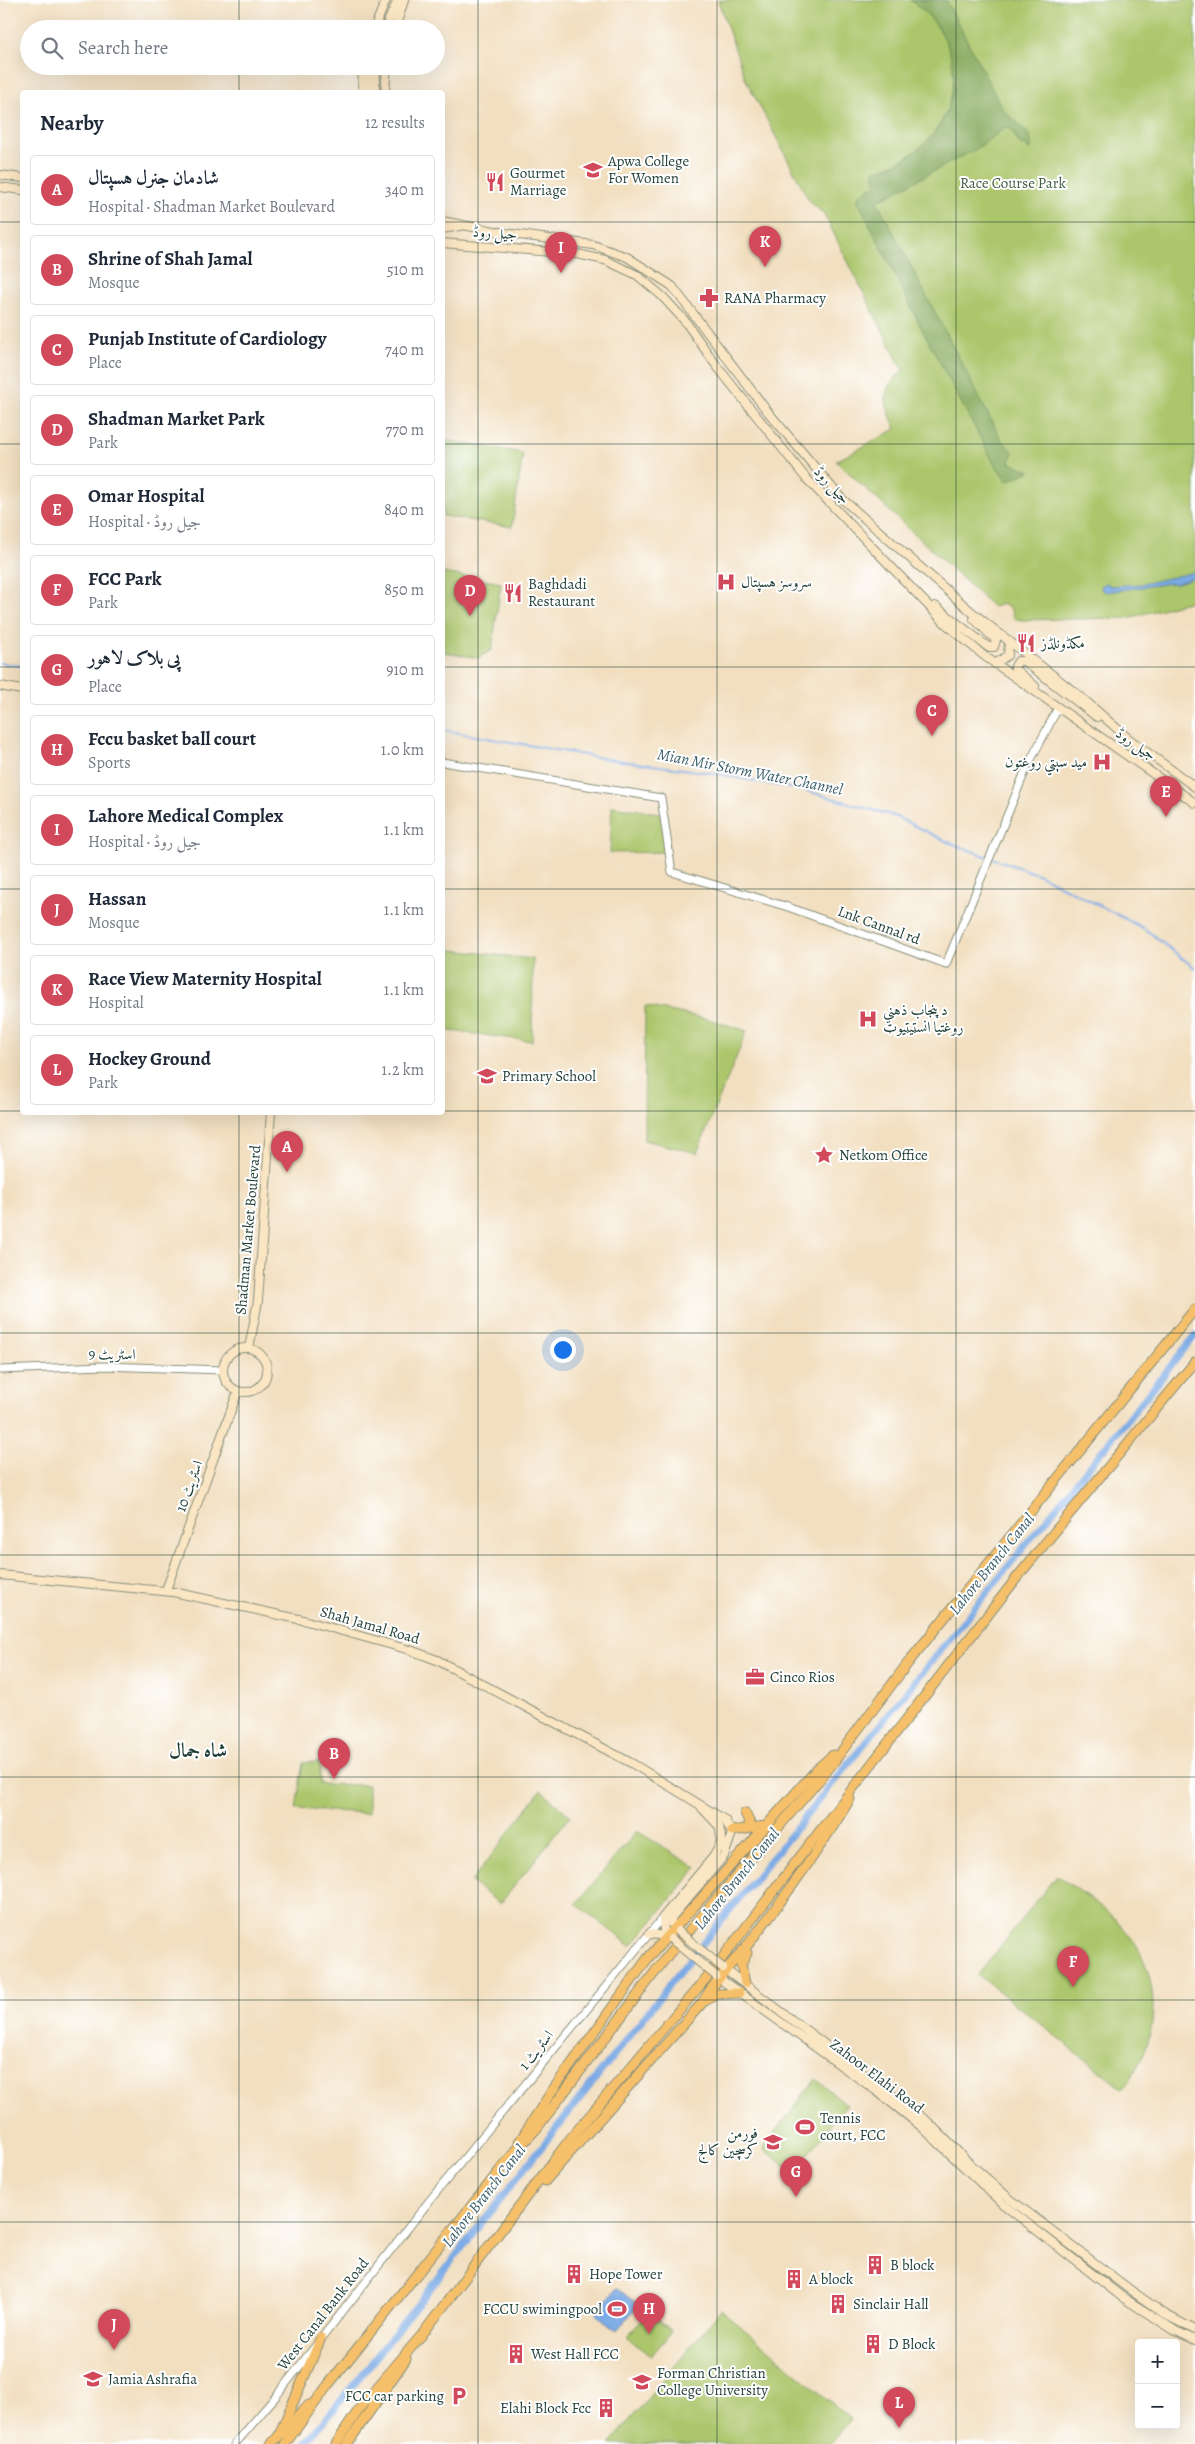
<!DOCTYPE html>
<meta charset="utf-8">
<style>
body{margin:0;font-family:Alegreya,Amiri,serif;background:#f2f2f3;color:#1f2937}
.controls{position:absolute;right:15px;bottom:15px;display:grid;overflow:hidden;border-radius:5px;box-shadow:0 5px 20px #0002}
.controls button{width:45px;height:45px;display:grid;place-items:center;padding:0;border:0;border-bottom:1px solid #e0e1e3;background:#fff;color:#1f2937;font:25px sans-serif}
.you{position:absolute;left:562px;top:1349px;width:18px;height:18px;margin:-12px;border:4px solid #fff;border-radius:50%;background:#1a73e8;box-shadow:0 0 0 8px #1a73e833}
.badge{display:grid;place-items:center;width:32px;height:32px;border-radius:50%;background:#d1495b;color:#fff;font-size:16px;font-weight:700}
.pin{position:absolute;translate:-50% -41px;filter:drop-shadow(0 1px 2px #0008)}
.pin::after{content:'';position:absolute;top:26px;width:18px;height:15px;background:inherit;clip-path:polygon(0 0,100% 0,50% 100%)}
.list{margin:0;padding:0;list-style:none}
h2{display:flex;justify-content:space-between;align-items:center;height:65px;margin:0;padding:0 20px;font-size:21px}
h2 small{font-size:16px;font-weight:400;color:#747a83}
.list li{display:grid;grid-template-columns:32px 1fr auto;gap:15px;align-items:center;box-sizing:border-box;height:70px;margin:0 10px 10px;padding:0 10px;border:1px solid #e0e1e3;border-radius:5px}
.list b{display:block;font-size:19px;white-space:nowrap}
.list p{margin:0;font-size:16px;white-space:nowrap;color:#747a83}
.list em{font-size:16px;font-style:normal;color:#747a83}
.icon{flex:none;width:28px;height:28px;fill:none;stroke:currentColor;stroke-width:2;stroke-linecap:round;stroke-linejoin:round}
.map{position:relative;flex:none;width:1195px;height:2444px;overflow:hidden}
.search{position:absolute;background:#fff;box-shadow:0 5px 20px #0002;left:20px;top:20px;width:425px;height:55px;display:flex;align-items:center;gap:12px;box-sizing:border-box;padding:0 18px;border-radius:28px;color:#747a83;font-size:19px}
.panel{position:absolute;background:#fff;box-shadow:0 5px 20px #0002;left:20px;top:90px;width:425px;height:1025px;border-radius:5px}
.map>svg:first-child{display:block}
.green{fill:#acc66c;stroke:#668250}
.forest{fill:#89ab60;stroke:#54744a}
.water{fill:#7baae5;stroke:#4d748c}
.lines{fill:none;stroke-linecap:round;stroke-linejoin:round}
.stream{stroke:#7baae5;stroke-width:2}
.canal{stroke:#7baae5;stroke-width:7}
.tertiary-casing{stroke:#888e7a;stroke-width:9}
.secondary-casing{stroke:#888e7a;stroke-width:10}
.trunk-casing{stroke:#888e7a;stroke-width:11}
.tertiary{stroke:#fff;stroke-width:7}
.secondary{stroke:#fbe6c4;stroke-width:8}
.trunk{stroke:#f6c06b;stroke-width:9}
.secondary-bridge-casing{stroke:#888e7a;stroke-width:10;stroke-linecap:butt}
.secondary-bridge{stroke:#fbe6c4;stroke-width:8}
.grid{fill:none;stroke:#1f3d34;stroke-width:1;stroke-opacity:0.55}
.labels{text-anchor:middle;dominant-baseline:central;stroke-width:4;stroke-linejoin:round;paint-order:stroke}
.poi-label{font-size:15px;fill:#1f3d34;stroke:#fff;text-anchor:start}
.park-label{font-size:15px;fill:#425f42;stroke:#fff}
.street-label{font-size:15px;fill:#1f3d34;stroke:#fff}
.water-label{font-size:16px;font-style:italic;fill:#3b5e69;stroke:#fff}
.district-label{font-size:20px;font-weight:bold;fill:#1f3d34;stroke:#fff}
</style>
<div class="map">
<svg width="1195" height="2444" viewBox="0 0 1195 2444">
<rect width="100%" height="100%" fill="#fff"/>
<filter id="ink" filterUnits="userSpaceOnUse"><feTurbulence type="fractalNoise" baseFrequency=".02" numOctaves="2"/><feDisplacementMap in="SourceGraphic" scale="10" xChannelSelector="R" yChannelSelector="G"/><feConvolveMatrix kernelMatrix="1 2 1 2 8 2 1 2 1" color-interpolation-filters="sRGB"/></filter>
<filter id="wash" filterUnits="userSpaceOnUse"><feTurbulence type="fractalNoise" baseFrequency=".0096" numOctaves="4" result="noise"/><feDisplacementMap in="SourceGraphic" scale="20" xChannelSelector="R" yChannelSelector="G"/><feGaussianBlur stdDeviation="1.12" result="paint"/><feColorMatrix in="noise" values="0 0 0 0 0 0 0 0 0 0 0 0 0 0 0 0 0 1.4 0 .05"/><feComposite in="paint" operator="in"/></filter>
<g filter="url(#wash)">
<rect width="100%" height="100%" fill="#f2dfc0"/>
<path class="green" d="M 718,0 L 1195,0 L 1195,600 L 1128,618 L 1021,620 L 1014,618 L 1010,608 L 1002,604 L 993,607 L 836,461 L 896,429 C 885,405 878,390 903,371 L 824,214 L 810,202 L 745,78 Z
M 443,440 L 523,453 L 512,527 L 443,516 Z
M 443,573 L 501,583 L 492,650 L 478,658 L 443,652 Z
M 612,806 L 665,814 L 669,852 L 610,853 Z
M 443,949 L 533,959 L 532,1041 L 443,1030 Z
M 645,1006 L 708,1019 L 747,1031 L 697,1153 L 644,1140 Z
M 303,1762 L 320,1762 L 320,1784 L 368,1785 L 368,1813 L 296,1809 Z
M 541,1790 L 570,1816 L 500,1904 L 471,1882 Z
M 637,1831 L 697,1868 L 631,1946 L 576,1904 Z
M 1057,1875 C 1080,1892 1108,1909 1126,1931 C 1164,1977 1161,2045 1122,2088 L 978,1975 Z
M 816,2079 L 847,2105 L 793,2173 L 763,2148 Z
M 721,2310 L 851,2419 L 830,2444 L 610,2444 Z
M 649,2313 L 672,2331 L 651,2356 L 627,2336 Z"/>
<path class="forest" d="M 910,0 L 946,0 L 1002,108 C 1012,122 1034,129 1031,149 L 1028,150 L 1026,145 L 1021,146 L 1010,128 L 1006,127 L 976,149 L 877,201 L 1001,439 L 1013,452 L 1009,462 L 1030,471 L 1007,481 L 994,463 L 923,331 L 858,201 L 858,196 L 876,184 L 874,171 C 958,150 984,51 910,0 Z"/>
<path class="water" d="M 1195,572 L 1195,577 L 1175,584 L 1171,583 L 1106,592 L 1101,589 L 1102,585 L 1106,583 L 1111,586 L 1142,584 Z
M 617,2288 L 638,2305 L 617,2331 L 596,2314 Z"/>
<g class="lines">
<path class="stream" d="M 0,663 L 22,666
M 442,730 L 607,759 L 712,773 L 807,791 L 894,816 L 948,842 L 988,857
M 992,858 L 1040,875 L 1145,929 L 1195,968"/>
<path class="canal" d="M 305,2444 L 361,2376 L 682,1969 L 1195,1336"/>
</g>
</g>
<g filter="url(#ink)">
<g class="lines">
<g class="tertiary-casing">
<path id="tertiary" d="M 442,762 L 661,798 L 672,872 L 788,907 L 946,964 L 1027,767 L 1058,708
M 0,1370 L 103,1366 L 223,1370
M 235,2444 L 277,2395 L 430,2200 L 663,1917"/>
</g>
<g class="secondary-casing">
<path id="secondary" d="M 374,29 L 386,0
M 385,29 L 398,0
M 395,29 L 404,0
M 362,92 L 363,66
M 368,92 L 369,66
M 375,92 L 376,66
M 385,92 L 387,66
M 0,175 L 22,178
M 0,187 L 22,190
M 442,221 L 505,233 L 593,245 L 627,257 L 672,286 L 768,412 L 841,498 L 973,613 L 1082,698 L 1129,739 L 1195,787
M 442,229 L 460,226
M 442,243 L 577,254 L 605,260 L 637,275 L 662,296 L 685,321 L 716,365 L 805,477 L 946,624 L 983,655 L 1195,803
M 935,606 L 988,647 L 994,647 L 996,640 L 974,619
M 995,664 L 1008,655 L 1009,641
M 0,686 L 22,690
M 1035,686 L 1015,669 L 1015,666 L 1018,661 L 1024,661 L 1097,717
M223 1370a22 22 0 1 1 44 0a22 22 0 1 1-44 0Z
M 249,1348 L 258,1301 L 271,1112
M 0,1575 L 173,1592 L 303,1620 L 410,1650 L 437,1660 L 633,1764 L 725,1820 L 732,1833 L 724,1856 L 671,1918 L 671,1923 L 678,1931
M 166,1590 L 238,1391
M 649,1934 L 667,1936
M 671,1939 L 664,1931 L 663,1917 L 714,1856 L 720,1845 L 721,1836 L 719,1826 L 702,1808
M 723,1968 L 928,2122 L 967,2161 L 1010,2199 L 1129,2289 L 1166,2315 L 1195,2330
M 716,1976 L 878,2092 L 923,2128 L 1003,2204 L 1122,2297 L 1174,2330 L 1195,2340"/>
</g>
<g class="trunk-casing">
<path id="trunk" d="M 745,1813 L 752,1828
M 732,1831 L 766,1826
M 745,1983 L 741,1964 L 747,1953
M 703,2002 L 717,1994 L 739,1993
M 519,2142 L 552,2091 L 648,1958 L 817,1769 L 833,1755
M 545,2181 L 702,2003 C 714,1981 733,1963 749,1943 C 785,1897 820,1849 850,1799
M 279,2435 L 321,2338
M 271,2444 L 309,2405
M 285,2444 L 328,2385 L 513,2154 L 537,2128 L 668,1955 L 826,1772 L 911,1659 L 1195,1309
M 336,2444 L 362,2405 L 421,2336 L 570,2139 L 713,1970 L 870,1766 L 1019,1575 L 1195,1362
M 347,2444 L 406,2359"/>
</g>
<use href="#tertiary" class="tertiary"/>
<use href="#secondary" class="secondary"/>
<use href="#trunk" class="trunk"/>
<g class="secondary-bridge-casing">
<path id="secondary-bridge" d="M 678,1931 L 723,1968
M 671,1939 L 716,1976"/>
</g>
<use href="#secondary-bridge" class="secondary-bridge"/>
</g>
</g>
<path class="grid" d="M 239,0 L 239,29M 478,0 L 478,2444M 717,0 L 717,2444M 956,0 L 956,2444M 239,66 L 239,92M 0,222 L 22,222M 442,222 L 1195,222M 0,444 L 22,444M 442,444 L 1195,444M 0,667 L 22,667M 442,667 L 1195,667M 0,889 L 22,889M 442,889 L 1195,889M 0,1111 L 22,1111M 442,1111 L 1195,1111M 239,1112 L 239,2444M 0,1333 L 1195,1333M 0,1555 L 1195,1555M 0,1777 L 1195,1777M 0,2000 L 1195,2000M 0,2222 L 1195,2222"/>
<defs>
<g id="university-bare" transform="scale(1.5)"><path d="M0-5L7-2L0 1L-7-2ZM-4 1L0 2.5L4 1V4Q0 6-4 4Z" fill="#d1495b" stroke="#fff" stroke-width="2.5" paint-order="stroke"/></g>
<g id="restaurant-bare" transform="scale(1.5)"><path d="M-5-6h1v4h1v-4h1v4h1v-4h1v5L-1.5 .5V6h-2V.5L-5-1ZM5-6V6H3V1.5H1.5Q1.5-4 5-6Z" fill="#d1495b" stroke="#fff" stroke-width="2.5" paint-order="stroke"/></g>
<g id="pharmacy-bare" transform="scale(1.5)"><path d="M-2-6h4v4h4v4h-4v4h-4v-4h-4v-4h4Z" fill="#d1495b" stroke="#fff" stroke-width="2.5" paint-order="stroke"/></g>
<g id="hospital-bare" transform="scale(1.5)"><path d="M-5-5h3v3.5h4V-5h3V5h-3V1.5h-4V5h-3Z" fill="#d1495b" stroke="#fff" stroke-width="2.5" paint-order="stroke"/></g>
<g id="school-bare" transform="scale(1.5)"><path d="M0-5L7-2L0 1L-7-2ZM-4 1L0 2.5L4 1V4Q0 6-4 4Z" fill="#d1495b" stroke="#fff" stroke-width="2.5" paint-order="stroke"/></g>
<g id="sight-bare" transform="scale(1.5)"><path d="M0-6L1.8-2.2L6-1.7L2.9 1.2L3.7 5.4L0 3.3L-3.7 5.4L-2.9 1.2L-6-1.7L-1.8-2.2Z" fill="#d1495b" stroke="#fff" stroke-width="2.5" paint-order="stroke"/></g>
<g id="office-bare" transform="scale(1.5)"><path d="M-6-3h4V-5.5h4V-3h4V5H-6ZM-1-4.5V-3h2v-1.5ZM-6 0V1H6V0Z" fill="#d1495b" stroke="#fff" stroke-width="2.5" paint-order="stroke"/></g>
<g id="stadium-bare" transform="scale(1.5)"><path d="M0-5a6.5 5 0 1 0 0 10a6.5 5 0 1 0 0-10ZM-3.5-1.8h7v3.6h-7Z" fill="#d1495b" stroke="#fff" stroke-width="2.5" paint-order="stroke"/></g>
<g id="building-bare" transform="scale(1.5)"><path d="M-4-6H4V6H1V3H-1V6H-4ZM-2.5-4.3h1.7v1.8h-1.7ZM.8-4.3h1.7v1.8H.8ZM-2.5-1h1.7V.8h-1.7ZM.8-1h1.7V.8H.8Z" fill="#d1495b" stroke="#fff" stroke-width="2.5" paint-order="stroke"/></g>
<g id="parking-bare" transform="scale(1.5)"><path d="M-3.5-5.5H1a3.5 3.5 0 0 1 0 7H-1V5.5H-3.5ZM-1-3.4V-.6H.8a1.4 1.4 0 0 0 0-2.8Z" fill="#d1495b" stroke="#fff" stroke-width="2.5" paint-order="stroke"/></g>
</defs>
<g fill-rule="evenodd">
<use href="#university-bare" x="593" y="170"/>
<use href="#restaurant-bare" x="495" y="182"/>
<use href="#pharmacy-bare" x="709" y="298"/>
<use href="#hospital-bare" x="726" y="582"/>
<use href="#restaurant-bare" x="513" y="593"/>
<use href="#restaurant-bare" x="1026" y="643"/>
<use href="#hospital-bare" x="1102" y="762"/>
<use href="#hospital-bare" x="868" y="1019"/>
<use href="#school-bare" x="487" y="1076"/>
<use href="#sight-bare" x="824" y="1155"/>
<use href="#office-bare" x="755" y="1677"/>
<use href="#stadium-bare" x="805" y="2127"/>
<use href="#university-bare" x="773" y="2142"/>
<use href="#building-bare" x="875" y="2265"/>
<use href="#building-bare" x="574" y="2274"/>
<use href="#building-bare" x="794" y="2279"/>
<use href="#building-bare" x="838" y="2304"/>
<use href="#stadium-bare" x="617" y="2309"/>
<use href="#building-bare" x="873" y="2344"/>
<use href="#building-bare" x="516" y="2354"/>
<use href="#university-bare" x="93" y="2379"/>
<use href="#university-bare" x="642" y="2382"/>
<use href="#parking-bare" x="459" y="2396"/>
<use href="#building-bare" x="606" y="2408"/>
</g>
<g class="labels">
<g class="poi-label">
<text x="608" y="161">Apwa College<tspan x="608" dy="17">For Women</tspan></text>
<text x="510" y="173">Gourmet<tspan x="510" dy="17">Marriage</tspan></text>
<text x="724" y="298">RANA Pharmacy</text>
<text x="741" y="582">سروسز ہسپتال</text>
<text x="528" y="584">Baghdadi<tspan x="528" dy="17">Restaurant</tspan></text>
<text x="1041" y="643">مکڈونلڈز</text>
<text x="1087" y="762" text-anchor="end">مید سېټي روغتون</text>
<text x="883" y="1010">د پنجاب ذهني<tspan x="883" dy="17">روغتیا انسټیټیوټ</tspan></text>
<text x="502" y="1076">Primary School</text>
<text x="839" y="1155">Netkom Office</text>
<text x="770" y="1677">Cinco Rios</text>
<text x="820" y="2118">Tennis<tspan x="820" dy="17">court, FCC</tspan></text>
<text x="758" y="2133" text-anchor="end">فورمن<tspan x="758" dy="17">کرسچین کالج</tspan></text>
<text x="890" y="2265">B block</text>
<text x="589" y="2274">Hope Tower</text>
<text x="809" y="2279">A block</text>
<text x="853" y="2304">Sinclair Hall</text>
<text x="602" y="2309" text-anchor="end">FCCU swimingpool</text>
<text x="888" y="2344">D Block</text>
<text x="531" y="2354">West Hall FCC</text>
<text x="657" y="2373">Forman Christian<tspan x="657" dy="17">College University</tspan></text>
<text x="108" y="2379">Jamia Ashrafia</text>
<text x="444" y="2396" text-anchor="end">FCC car parking</text>
<text x="591" y="2408" text-anchor="end">Elahi Block Fcc</text>
</g>
<g class="park-label">
<text x="1013" y="183">Race Course Park</text>
</g>
<g class="street-label">
<text transform="translate(495 233) rotate(4)">جیل روڈ</text>
<text transform="translate(832 485) rotate(47)">جیل روڈ</text>
<text transform="translate(1136 744) rotate(34)">جیل روڈ</text>
<text transform="translate(879 925) rotate(20)">Lnk Cannal rd</text>
<text transform="translate(248 1230) rotate(-85)">Shadman Market Boulevard</text>
<text transform="translate(112 1354) rotate(1)">اسٹریٹ 9</text>
<text transform="translate(189 1486) rotate(-70)">اسٹریٹ 10</text>
<text transform="translate(370 1625) rotate(16)">Shah Jamal Road</text>
<text transform="translate(536 2050) rotate(-52)">اسٹریٹ 1</text>
<text transform="translate(877 2076) rotate(37)">Zahoor Elahi Road</text>
<text transform="translate(323 2314) rotate(-52)">West Canal Bank Road</text>
</g>
<g class="water-label">
<text transform="translate(750 772) rotate(11)">Mian Mir Storm Water Channel</text>
<text transform="translate(992 1564) rotate(-51)">Lahore Branch Canal</text>
<text transform="translate(737 1879) rotate(-51)">Lahore Branch Canal</text>
<text transform="translate(484 2196) rotate(-52)">Lahore Branch Canal</text>
</g>
<g class="district-label">
<text x="198" y="1750">شاہ جمال</text>
</g>
</g>
</svg>
<div class="controls">
<button>+</button>
<button>−</button>
</div>
<div class="you"></div>
<div class="pin badge" style="left:287px;top:1172px">A</div>
<div class="pin badge" style="left:334px;top:1779px">B</div>
<div class="pin badge" style="left:932px;top:736px">C</div>
<div class="pin badge" style="left:470px;top:616px">D</div>
<div class="pin badge" style="left:1166px;top:817px">E</div>
<div class="pin badge" style="left:1073px;top:1987px">F</div>
<div class="pin badge" style="left:796px;top:2197px">G</div>
<div class="pin badge" style="left:649px;top:2334px">H</div>
<div class="pin badge" style="left:561px;top:273px">I</div>
<div class="pin badge" style="left:114px;top:2350px">J</div>
<div class="pin badge" style="left:765px;top:267px">K</div>
<div class="pin badge" style="left:899px;top:2428px">L</div>
<div class="search"><svg class="icon" aria-label="search" viewBox="0 0 24 24"><circle cx="10" cy="10" r="6"/><path d="M15 15l6 6"/></svg>Search here</div>
<section class="panel">
<h2>Nearby<small>12 results</small></h2>
<ul class="list">
<li><span class="badge">A</span><div><b>شادمان جنرل ہسپتال</b><p>Hospital · Shadman Market Boulevard</p></div><em>340 m</em></li>
<li><span class="badge">B</span><div><b>Shrine of Shah Jamal</b><p>Mosque</p></div><em>510 m</em></li>
<li><span class="badge">C</span><div><b>Punjab Institute of Cardiology</b><p>Place</p></div><em>740 m</em></li>
<li><span class="badge">D</span><div><b>Shadman Market Park</b><p>Park</p></div><em>770 m</em></li>
<li><span class="badge">E</span><div><b>Omar Hospital</b><p>Hospital · جیل روڈ</p></div><em>840 m</em></li>
<li><span class="badge">F</span><div><b>FCC Park</b><p>Park</p></div><em>850 m</em></li>
<li><span class="badge">G</span><div><b>پی بلاک لاہور</b><p>Place</p></div><em>910 m</em></li>
<li><span class="badge">H</span><div><b>Fccu basket ball court</b><p>Sports</p></div><em>1.0 km</em></li>
<li><span class="badge">I</span><div><b>Lahore Medical Complex</b><p>Hospital · جیل روڈ</p></div><em>1.1 km</em></li>
<li><span class="badge">J</span><div><b>Hassan</b><p>Mosque</p></div><em>1.1 km</em></li>
<li><span class="badge">K</span><div><b>Race View Maternity Hospital</b><p>Hospital</p></div><em>1.1 km</em></li>
<li><span class="badge">L</span><div><b>Hockey Ground</b><p>Park</p></div><em>1.2 km</em></li>
</ul>
</section>
</div>
